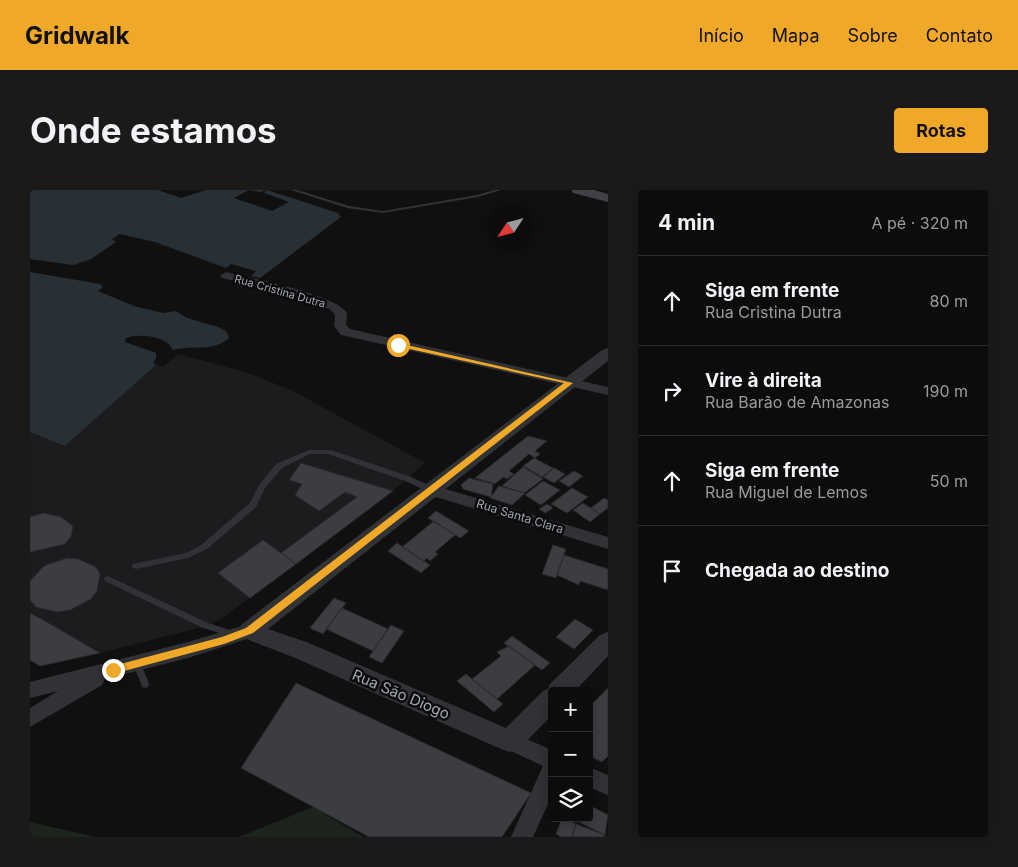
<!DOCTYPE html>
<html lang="pt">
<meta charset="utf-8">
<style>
body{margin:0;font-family:Inter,sans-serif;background:#1a1a1b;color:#f1f3f6}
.controls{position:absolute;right:15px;bottom:15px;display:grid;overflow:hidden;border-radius:5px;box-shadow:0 2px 12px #0003}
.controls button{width:45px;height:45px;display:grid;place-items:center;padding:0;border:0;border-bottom:1px solid #2c2c2e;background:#0c0c0d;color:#f1f3f6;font:25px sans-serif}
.compass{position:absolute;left:458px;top:15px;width:45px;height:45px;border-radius:50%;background:#0c0c0d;box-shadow:0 2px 12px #0003;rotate:234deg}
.stop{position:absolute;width:15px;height:15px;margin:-11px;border:4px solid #f0a829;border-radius:50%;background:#fff}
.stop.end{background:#f0a829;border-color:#fff;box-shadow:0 1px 5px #0008}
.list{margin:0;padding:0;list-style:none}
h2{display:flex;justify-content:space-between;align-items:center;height:65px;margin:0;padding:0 20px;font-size:21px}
h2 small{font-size:16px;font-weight:400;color:#9a9b9d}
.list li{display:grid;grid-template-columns:32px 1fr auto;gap:15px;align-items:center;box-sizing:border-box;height:90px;padding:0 20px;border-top:1px solid #2c2c2e}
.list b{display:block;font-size:19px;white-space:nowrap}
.list p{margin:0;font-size:16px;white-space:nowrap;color:#9a9b9d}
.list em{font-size:16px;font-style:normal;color:#9a9b9d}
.icon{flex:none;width:28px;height:28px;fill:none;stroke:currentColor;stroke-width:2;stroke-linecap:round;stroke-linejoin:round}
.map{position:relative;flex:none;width:578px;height:647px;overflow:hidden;border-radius:5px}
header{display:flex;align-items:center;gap:30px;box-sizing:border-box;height:70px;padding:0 25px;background:#f0a829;color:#111}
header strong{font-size:24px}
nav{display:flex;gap:28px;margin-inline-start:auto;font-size:18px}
.intro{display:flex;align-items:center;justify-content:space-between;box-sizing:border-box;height:120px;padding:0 30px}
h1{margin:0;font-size:35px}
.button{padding:12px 22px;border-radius:5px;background:#f0a829;color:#111;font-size:18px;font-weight:700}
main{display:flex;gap:30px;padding:0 30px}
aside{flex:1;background:#0c0c0d;border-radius:5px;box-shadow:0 2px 12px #0003}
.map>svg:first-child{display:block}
.built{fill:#1c1c1e}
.green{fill:#1c241d}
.water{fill:#283036}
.pier{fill:#101011}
.building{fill:#3c3d41;stroke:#2a2a2d}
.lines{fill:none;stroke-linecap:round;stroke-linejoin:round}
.service{fill:#313236;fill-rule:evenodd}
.minor{fill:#313236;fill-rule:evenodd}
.tertiary{fill:#313236;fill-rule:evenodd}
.secondary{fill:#3f4146;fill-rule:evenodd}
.route{fill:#f0a829}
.labels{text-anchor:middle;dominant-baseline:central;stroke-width:5;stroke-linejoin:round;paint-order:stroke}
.far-street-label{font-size:11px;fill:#a1a6b2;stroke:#0b0b0c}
.street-label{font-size:12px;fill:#a1a6b2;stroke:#0b0b0c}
.near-street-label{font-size:15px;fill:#a1a6b2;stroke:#0b0b0c}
</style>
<header>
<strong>Gridwalk</strong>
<nav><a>Início</a><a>Mapa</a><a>Sobre</a><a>Contato</a></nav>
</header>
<div class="intro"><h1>Onde estamos</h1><a class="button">Rotas</a></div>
<main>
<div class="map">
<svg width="578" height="647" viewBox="0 0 578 647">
<rect width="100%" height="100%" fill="#101011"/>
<path class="built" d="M 148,164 L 215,182 L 261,200 L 395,273 L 363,301 L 191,429 L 176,436 L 70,463 L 0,423 L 0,242 L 35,256 L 126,175 L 133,177 Z"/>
<path class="green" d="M 283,617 L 333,647 L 209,647 Z
M 0,632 L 66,647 L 0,647 Z"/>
<path class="water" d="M 0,0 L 128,0 L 151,8 L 176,0 L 237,0 L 308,23 L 311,27 L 230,88 L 221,86 L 226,81 L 201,74 L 196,78 L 125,52 L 90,44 L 82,49 L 86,52 L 61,69 L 43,75 L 0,69 Z
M 0,82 L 70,94 L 73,97 L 68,101 L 104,116 L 133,123 L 146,121 L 157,128 L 188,137 L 196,141 L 199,148 C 182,163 164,154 143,160 C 138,146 108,143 96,148 L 95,152 L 126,163 L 126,169 L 123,172 L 126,175 L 35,256 L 0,242 Z"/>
<path class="pier" d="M 219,0 L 230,2 L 237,0 L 234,3 L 259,12 L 242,21 L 204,8 Z"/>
<path class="building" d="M 498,246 L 517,251 L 505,261 L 510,264 L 505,268 L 499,264 L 479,281 L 484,284 L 477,289 L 473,287 L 465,294 L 445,288 Z
M 504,268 L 523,278 L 512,287 L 493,276 Z
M 271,273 L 363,301 L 266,374 L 251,363 L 327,307 L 315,302 L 289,321 L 265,305 L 272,294 L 259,290 Z
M 493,277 L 513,289 L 494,303 L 472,296 Z
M 524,278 L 535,284 L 524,293 L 513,287 Z
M 544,281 L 553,286 L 539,297 L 529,291 Z
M 439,288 L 463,294 L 461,307 L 433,299 L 431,295 Z
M 513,291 L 530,300 L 511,315 L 495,305 Z
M 469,296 L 495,303 L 482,315 L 460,308 Z
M 542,298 L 558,307 L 537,323 L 521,314 Z
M 574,308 L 578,310 L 578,318 L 570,324 L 561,318 Z
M 553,313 L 570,324 L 560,332 L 543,320 Z
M 517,314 L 523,318 L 515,323 L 509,319 Z
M 406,321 L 439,341 L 430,348 L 398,328 Z
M 14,323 L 31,327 L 43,336 L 41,346 L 35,354 L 0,362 L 0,327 Z
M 404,331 L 425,345 L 405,362 L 408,364 L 400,371 L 397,368 L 394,371 L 372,357 Z
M 233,350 L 266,374 L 220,408 L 188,383 Z
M 367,353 L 400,375 L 391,383 L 358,361 Z
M 523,355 L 536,359 L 526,388 L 512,384 Z
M 534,365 L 578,379 L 578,400 L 550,391 L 549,395 L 527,385 Z
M 37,368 L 48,369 L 66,377 L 70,384 L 67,401 L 61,409 L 40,420 L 28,422 L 6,417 L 0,410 L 0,391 L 14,376 Z
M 304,408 L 316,413 L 293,444 L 280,438 Z
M 312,418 L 358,439 L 343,461 L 296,439 Z
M 0,423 L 15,431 L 70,463 L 10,476 L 0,470 Z
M 545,429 L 563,440 L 544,459 L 526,447 Z
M 361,435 L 374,441 L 352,473 L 339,467 Z
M 482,446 L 520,473 L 512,480 L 474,453 Z
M 479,456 L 505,475 L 467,509 L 442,489 L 471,466 L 467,462 Z
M 436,484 L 442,489 L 473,514 L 464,522 L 427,491 Z
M 266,493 L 501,603 L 472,647 L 339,647 L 211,578 Z
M 578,498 L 578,566 L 572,572 L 559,566 L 559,517 Z
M 559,615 L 578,625 L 575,645 L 541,628 L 559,628 Z
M 532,628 L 546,634 L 542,647 L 531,647 L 526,644 Z
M 546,634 L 575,645 L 574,647 L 542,647 Z"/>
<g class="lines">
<path class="service" d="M 261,0 L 268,0 L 319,16 L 353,21 L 447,5 L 464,0 L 471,0 L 448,7 L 353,23 L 317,18 Z
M 279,260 L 301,260 L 381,287 L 405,298 L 406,300 L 405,302 L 399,302 L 375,291 L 298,264 L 280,264 L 252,278 L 235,298 L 226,317 L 177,359 L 158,368 L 106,379 L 103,378 L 102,376 L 103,374 L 156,363 L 171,355 L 220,313 L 229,295 L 246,274 Z
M 78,386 L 178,433 L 206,442 L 207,444 L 206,446 L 203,447 L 173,438 L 75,391 L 74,389 L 75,387 Z
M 107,470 L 110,471 L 111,474 L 119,494 L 118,497 L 115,498 L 112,497 L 111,494 L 103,474 L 104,471 Z"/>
<path class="minor" d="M 196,82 C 220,88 306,104 317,123 L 316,135 L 320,139 L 578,197 L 578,205 L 311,145 L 304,136 L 305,125 L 300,119 L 253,103 L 192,88 L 190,86 Z
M 402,295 L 578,347 L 578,359 L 396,304 L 394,300 L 396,296 Z
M 219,434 L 226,436 L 228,441 L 226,446 L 158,468 L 75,489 L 72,495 L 0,537 L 0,518 L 28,501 L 0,508 L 0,492 L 158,452 Z
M 480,542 L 522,560 L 522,605 L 503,647 L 481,647 L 513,576 L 473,557 L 470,551 L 473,545 Z
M 559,577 L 578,585 L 578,605 L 559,597 Z"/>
<path class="tertiary" d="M 578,158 L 578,171 L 238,439 L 279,453 L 476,538 L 513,501 L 518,499 L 520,494 L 570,445 L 578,442 L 578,466 L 545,501 L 522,501 L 522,525 L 489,559 L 480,562 L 471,559 L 263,467 L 211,447 L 208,441 L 211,435 L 572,160 Z"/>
<path class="secondary" d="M 541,0 L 564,0 L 578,4 L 578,12 L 543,3 Z"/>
</g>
<path class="route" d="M 368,153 L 543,193 L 223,443 L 194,454 L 83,484 L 79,483 L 79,477 L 83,476 L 192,447 L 216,438 L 534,193 L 366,156 Z"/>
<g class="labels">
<g class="far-street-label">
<text transform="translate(250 101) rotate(16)">Rua Cristina Dutra</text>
</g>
<g class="street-label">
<text transform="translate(490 326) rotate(17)">Rua Santa Clara</text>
</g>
<g class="near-street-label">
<text transform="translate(371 504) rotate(23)">Rua São Diogo</text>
</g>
</g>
</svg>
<div class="controls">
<button>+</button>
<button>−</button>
<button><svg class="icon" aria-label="layers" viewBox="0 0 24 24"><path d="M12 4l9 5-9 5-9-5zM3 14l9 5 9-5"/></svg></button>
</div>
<svg class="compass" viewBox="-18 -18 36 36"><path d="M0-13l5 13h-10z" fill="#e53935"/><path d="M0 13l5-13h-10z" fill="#9a9b9d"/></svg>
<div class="stop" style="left:368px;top:155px"></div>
<div class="stop end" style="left:83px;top:480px"></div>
</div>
<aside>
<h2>4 min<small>A pé · 320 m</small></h2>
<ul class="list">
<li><svg class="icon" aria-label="ahead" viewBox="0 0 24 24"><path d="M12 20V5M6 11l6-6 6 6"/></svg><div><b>Siga em frente</b><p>Rua Cristina Dutra</p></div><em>80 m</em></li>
<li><svg class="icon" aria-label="right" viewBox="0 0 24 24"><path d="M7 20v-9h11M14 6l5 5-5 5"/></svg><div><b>Vire à direita</b><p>Rua Barão de Amazonas</p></div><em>190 m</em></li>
<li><svg class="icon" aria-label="ahead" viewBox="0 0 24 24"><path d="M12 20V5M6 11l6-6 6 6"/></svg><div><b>Siga em frente</b><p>Rua Miguel de Lemos</p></div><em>50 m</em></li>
<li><svg class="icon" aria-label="arrive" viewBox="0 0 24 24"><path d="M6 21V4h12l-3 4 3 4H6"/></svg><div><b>Chegada ao destino</b></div></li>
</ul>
</aside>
</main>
